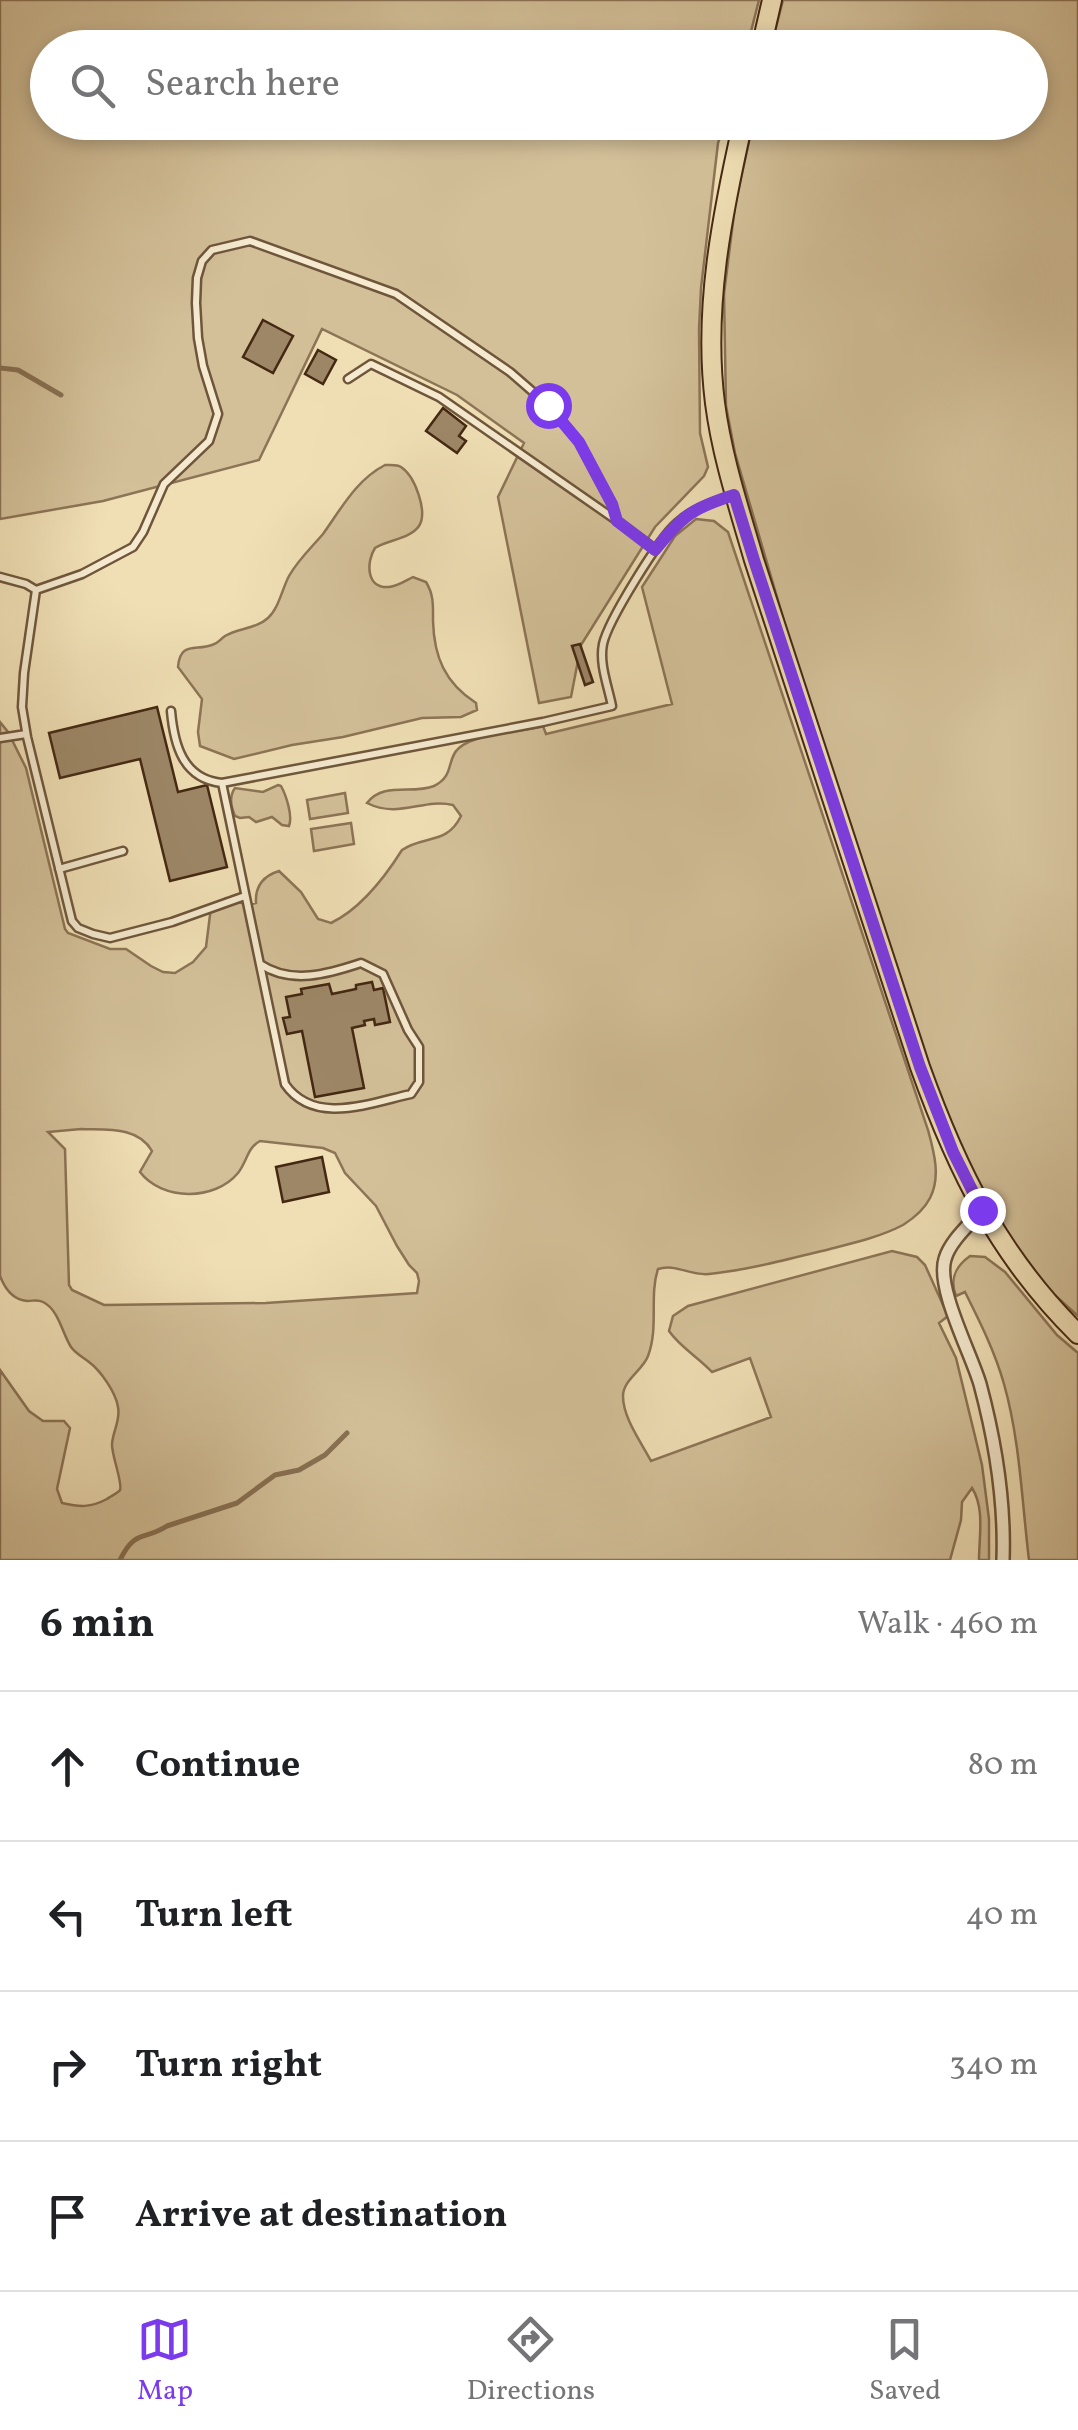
<!DOCTYPE html>
<meta charset="utf-8">
<style>
body{margin:0;font-family:Vollkorn,serif;background:#f2f2f2;color:#202124}
.stop{position:absolute;width:30px;height:30px;margin:-22px;border:8px solid #7c3aed;border-radius:50%;background:#fff}
.stop.end{background:#7c3aed;border-color:#fff;box-shadow:0 2px 10px #0008}
.list{margin:0;padding:0;list-style:none}
h2{display:flex;justify-content:space-between;align-items:center;height:130px;margin:0;padding:0 40px;font-size:42px}
h2 small{font-size:32px;font-weight:400;color:#757577}
.list li{display:grid;grid-template-columns:65px 1fr auto;gap:30px;align-items:center;box-sizing:border-box;height:150px;padding:0 40px;border-top:2px solid #e0e0e0}
.list b{display:block;font-size:38px;white-space:nowrap}
.list em{font-size:32px;font-style:normal;color:#757577}
.icon{flex:none;width:55px;height:55px;fill:none;stroke:currentColor;stroke-width:2;stroke-linecap:round;stroke-linejoin:round}
.map{position:relative;flex:none;width:1078px;height:1560px;overflow:hidden}
.search{position:absolute;background:#fff;box-shadow:0 5px 15px #0003;left:30px;right:30px;top:30px;height:110px;display:flex;align-items:center;gap:25px;box-sizing:border-box;padding:0 35px;border-radius:55px;color:#757577;font-size:38px}
.sheet{height:730px;background:#fff}
nav{display:flex;justify-content:space-around;align-items:center;box-sizing:border-box;height:140px;border-top:2px solid #e0e0e0;background:#fff;font-size:28px;color:#757577}
nav a{display:grid;justify-items:center;gap:5px}
nav .on{color:#7c3aed}
.map>svg:first-child{display:block}
.green{fill:#d3c099;stroke:#8c7456;stroke-width:2.5;fill-rule:evenodd}
.lines{fill:none;stroke-linecap:round;stroke-linejoin:round}
.stream{stroke:#887153;stroke-width:5}
.building{fill:#9d8767;stroke:#442812;stroke-width:2.5}
.service-casing{stroke:#6f563b;stroke-width:11}
.minor-casing{stroke:#6f563b;stroke-width:16}
.primary-casing{stroke:#442812;stroke-width:22}
.service{stroke:#f5eacf;stroke-width:6}
.minor{stroke:#f5eacf;stroke-width:11}
.primary{stroke:#f0dfb5;stroke-width:18}
.route{stroke:#7c3aed;stroke-width:12}
</style>
<div class="map">
<svg width="1078" height="1560" viewBox="0 0 1078 1560">
<rect width="100%" height="100%" fill="#f0dfb5"/>
<filter id="stains"><feTurbulence type="fractalNoise" baseFrequency=".002" numOctaves="4"/><feColorMatrix values="0 0 0 0 .2 0 0 0 0 .09 0 0 0 0 .02 0 0 0 .5 -.17"/></filter>
<radialGradient id="worn" r=".72"><stop offset=".6" stop-color="#630" stop-opacity="0"/><stop offset="1" stop-color="#630" stop-opacity=".3"/></radialGradient>
<path class="green" d="M 0,0 L 759,0 L 747,47 L 48,48 L 48,122 L 725,123 L 718,143 L 701,288 L 699,329 L 700,433 L 708,467 L 704,476 L 655,527 L 581,645 L 571,697 L 539,703 L 498,497 L 524,443 L 457,395 L 322,329 L 259,460 L 103,501 L 0,519 Z
M 783,0 L 1078,0 L 1078,1316 L 1048,1289 L 1008,1234 L 978,1183 L 941,1104 L 800,676 L 735,453 L 726,406 L 724,294 L 735,206 L 753,123 L 1030,122 L 1030,48 L 771,47 Z
M 385,465 C 390,465 397,464 401,467 C 415,476 428,512 419,526 C 410,539 387,540 375,548 C 366,562 366,589 389,587 C 398,586 405,581 413,577 L 426,582 C 434,595 433,606 433,621 C 434,657 445,683 476,703 L 477,710 L 461,717 L 422,718 L 343,737 L 292,745 L 234,759 L 200,746 L 198,732 L 202,699 L 178,667 C 180,641 196,651 212,645 C 220,642 218,641 225,636 C 238,628 256,629 268,618 C 279,608 282,589 289,576 C 298,560 311,548 323,534 C 341,509 356,480 385,465 Z
M 696,519 L 714,521 L 728,532 L 928,1130 C 934,1152 941,1177 930,1198 C 924,1210 914,1218 903,1225 C 878,1238 849,1244 822,1251 C 785,1260 747,1270 709,1274 C 690,1276 675,1263 658,1269 C 649,1296 659,1327 648,1356 C 643,1370 623,1380 623,1396 C 623,1418 641,1442 651,1461 L 771,1417 L 750,1358 L 712,1372 C 698,1357 680,1347 669,1331 L 673,1316 L 688,1306 L 892,1251 L 917,1257 L 925,1265 L 948,1316 L 939,1323 L 956,1358 L 982,1465 L 989,1519 L 989,1560 L 979,1560 C 979,1537 985,1508 972,1488 L 962,1502 L 961,1520 L 950,1560 L 0,1560 L 0,1370 L 29,1411 L 43,1421 L 64,1421 L 70,1428 L 57,1489 L 62,1503 C 80,1507 90,1508 107,1499 C 109,1497 118,1493 120,1490 C 123,1484 112,1456 112,1445 C 112,1433 121,1420 118,1407 C 116,1393 101,1371 89,1362 C 83,1357 76,1354 71,1347 C 62,1333 59,1310 43,1302 C 37,1299 34,1301 27,1301 C 13,1300 5,1289 0,1276 L 0,722 L 8,732 L 26,768 L 65,929 L 68,933 L 110,949 L 126,949 L 151,966 L 163,972 L 175,973 L 193,962 L 206,947 L 211,907 L 226,898 L 248,905 L 256,903 C 255,887 263,876 279,871 L 301,892 L 318,919 L 331,923 C 360,909 385,877 402,850 C 424,835 447,845 461,816 L 453,805 C 423,798 399,819 367,803 C 384,781 412,795 434,786 C 455,776 446,759 459,748 C 476,733 521,732 543,726 L 546,734 L 672,704 L 642,587 L 675,536 ZM 81,1129 C 106,1130 138,1126 152,1151 L 140,1172 C 162,1201 215,1201 238,1173 C 247,1162 247,1148 260,1141 L 323,1148 L 335,1153 L 345,1173 L 376,1206 L 397,1246 L 409,1265 L 417,1273 L 419,1281 L 417,1293 L 266,1303 L 104,1305 L 72,1290 L 69,1285 L 65,1149 L 48,1132 Z
M 278,785 L 281,786 C 286,795 293,816 289,826 L 282,825 L 272,817 L 256,822 L 249,817 L 240,818 L 235,816 C 231,807 229,796 235,788 L 263,792 Z
M 345,793 L 348,813 L 310,819 L 307,800 Z
M 351,823 L 354,844 L 314,851 L 311,829 Z
M 970,1256 L 985,1257 L 1005,1272 L 1057,1335 L 1078,1353 L 1078,1560 L 1029,1560 C 1022,1503 1020,1440 1004,1384 C 995,1352 980,1322 965,1292 L 956,1296 C 949,1278 956,1266 970,1256 Z"/>
<g class="lines">
<path class="stream" d="M 0,368 L 18,370 L 61,395
M 120,1560 C 135,1529 144,1541 167,1526 L 237,1503 L 275,1475 L 299,1470 L 325,1455 L 347,1433"/>
</g>
<path class="building" d="M 263,320 L 293,336 L 273,373 L 243,357 Z
M 318,350 L 336,360 L 323,384 L 305,374 Z
M 443,408 L 466,426 L 459,436 L 466,441 L 457,453 L 426,431 Z
M 580,644 L 593,682 L 585,685 L 572,646 Z
M 157,707 L 178,792 L 207,785 L 227,867 L 170,881 L 140,759 L 60,778 L 49,733 Z
M 372,982 L 374,990 L 383,988 L 390,1022 L 375,1025 L 374,1019 L 364,1021 L 365,1025 L 352,1028 L 364,1088 L 315,1097 L 302,1031 L 287,1034 L 283,1018 L 290,1017 L 286,997 L 302,994 L 301,989 L 329,984 L 332,994 L 356,989 L 356,985 Z
M 322,1157 L 329,1192 L 283,1202 L 276,1167 Z"/>
<g class="lines">
<g class="service-casing">
<path id="service" d="M 348,379 L 371,364 L 439,397 L 616,520
M 0,577 L 26,584 L 36,590 L 24,673 L 22,707 L 27,737 L 72,921 L 78,928 L 93,934 L 110,938 L 172,922 L 245,896
M 36,590 L 82,574 L 133,547 L 143,532 L 164,484 L 209,441 L 218,414 L 203,366 L 198,338 L 196,303 L 197,278 L 202,261 L 212,250 L 250,241 L 396,294 L 510,372 L 548,405 L 579,442 L 612,504 L 617,521 L 655,549
M 171,711 C 174,745 183,779 222,783 L 543,722 L 612,706 C 608,686 599,664 603,644 C 608,621 659,538 677,523 C 693,508 713,502 733,495
M 0,738 L 26,734
M 222,783 L 285,1084 C 314,1126 370,1103 411,1094 L 419,1082 L 419,1047 L 408,1030 L 383,974 L 361,963 C 328,974 291,985 260,964
M 59,869 L 123,851"/>
</g>
<g class="minor-casing">
<path id="minor" d="M 982,1210 C 970,1224 950,1241 945,1259 C 936,1288 971,1353 980,1384 C 995,1440 1005,1502 1003,1560"/>
</g>
<g class="primary-casing">
<path id="primary" d="M 761,48 L 772,0
M 743,122 C 722,215 703,309 715,403 C 722,457 739,508 754,560 L 920,1067 C 957,1170 999,1256 1078,1334"/>
</g>
<use href="#service" class="service"/>
<use href="#minor" class="minor"/>
<use href="#primary" class="primary"/>
</g>
<g class="lines">
<path class="route" d="M 548,405 L 579,442 L 612,504 L 617,521 L 655,550 C 683,515 693,508 734,495 L 754,560 L 920,1067 L 953,1152 L 982,1210"/>
</g>
<rect width="100%" height="100%" filter="url(#stains)"/>
<rect width="100%" height="100%" fill="url(#worn)"/>
</svg>
<div class="stop" style="left:548px;top:405px"></div>
<div class="stop end" style="left:982px;top:1210px"></div>
<div class="search"><svg class="icon" aria-label="search" viewBox="0 0 24 24"><circle cx="10" cy="10" r="6"/><path d="M15 15l6 6"/></svg>Search here</div>
</div>
<section class="sheet">
<h2>6 min<small>Walk · 460 m</small></h2>
<ul class="list">
<li><svg class="icon" aria-label="ahead" viewBox="0 0 24 24"><path d="M12 20V5M6 11l6-6 6 6"/></svg><div><b>Continue</b></div><em>80 m</em></li>
<li><svg class="icon" aria-label="left" viewBox="0 0 24 24"><path d="M17 20v-9H6M10 6l-5 5 5 5"/></svg><div><b>Turn left</b></div><em>40 m</em></li>
<li><svg class="icon" aria-label="right" viewBox="0 0 24 24"><path d="M7 20v-9h11M14 6l5 5-5 5"/></svg><div><b>Turn right</b></div><em>340 m</em></li>
<li><svg class="icon" aria-label="arrive" viewBox="0 0 24 24"><path d="M6 21V4h12l-3 4 3 4H6"/></svg><div><b>Arrive at destination</b></div></li>
</ul>
</section>
<nav>
<a class="on"><svg class="icon" aria-label="map" viewBox="0 0 24 24"><path d="M3 6l6-2 6 2 6-2v14l-6 2-6-2-6 2zM9 4v14M15 6v14"/></svg>Map</a>
<a><svg class="icon" aria-label="directions" viewBox="0 0 24 24"><path d="M12 3l9 9-9 9-9-9zM9 14v-3h6M13 9l2 2-2 2"/></svg>Directions</a>
<a><svg class="icon" aria-label="saved" viewBox="0 0 24 24"><path d="M7 4h10v16l-5-4-5 4z"/></svg>Saved</a>
</nav>
